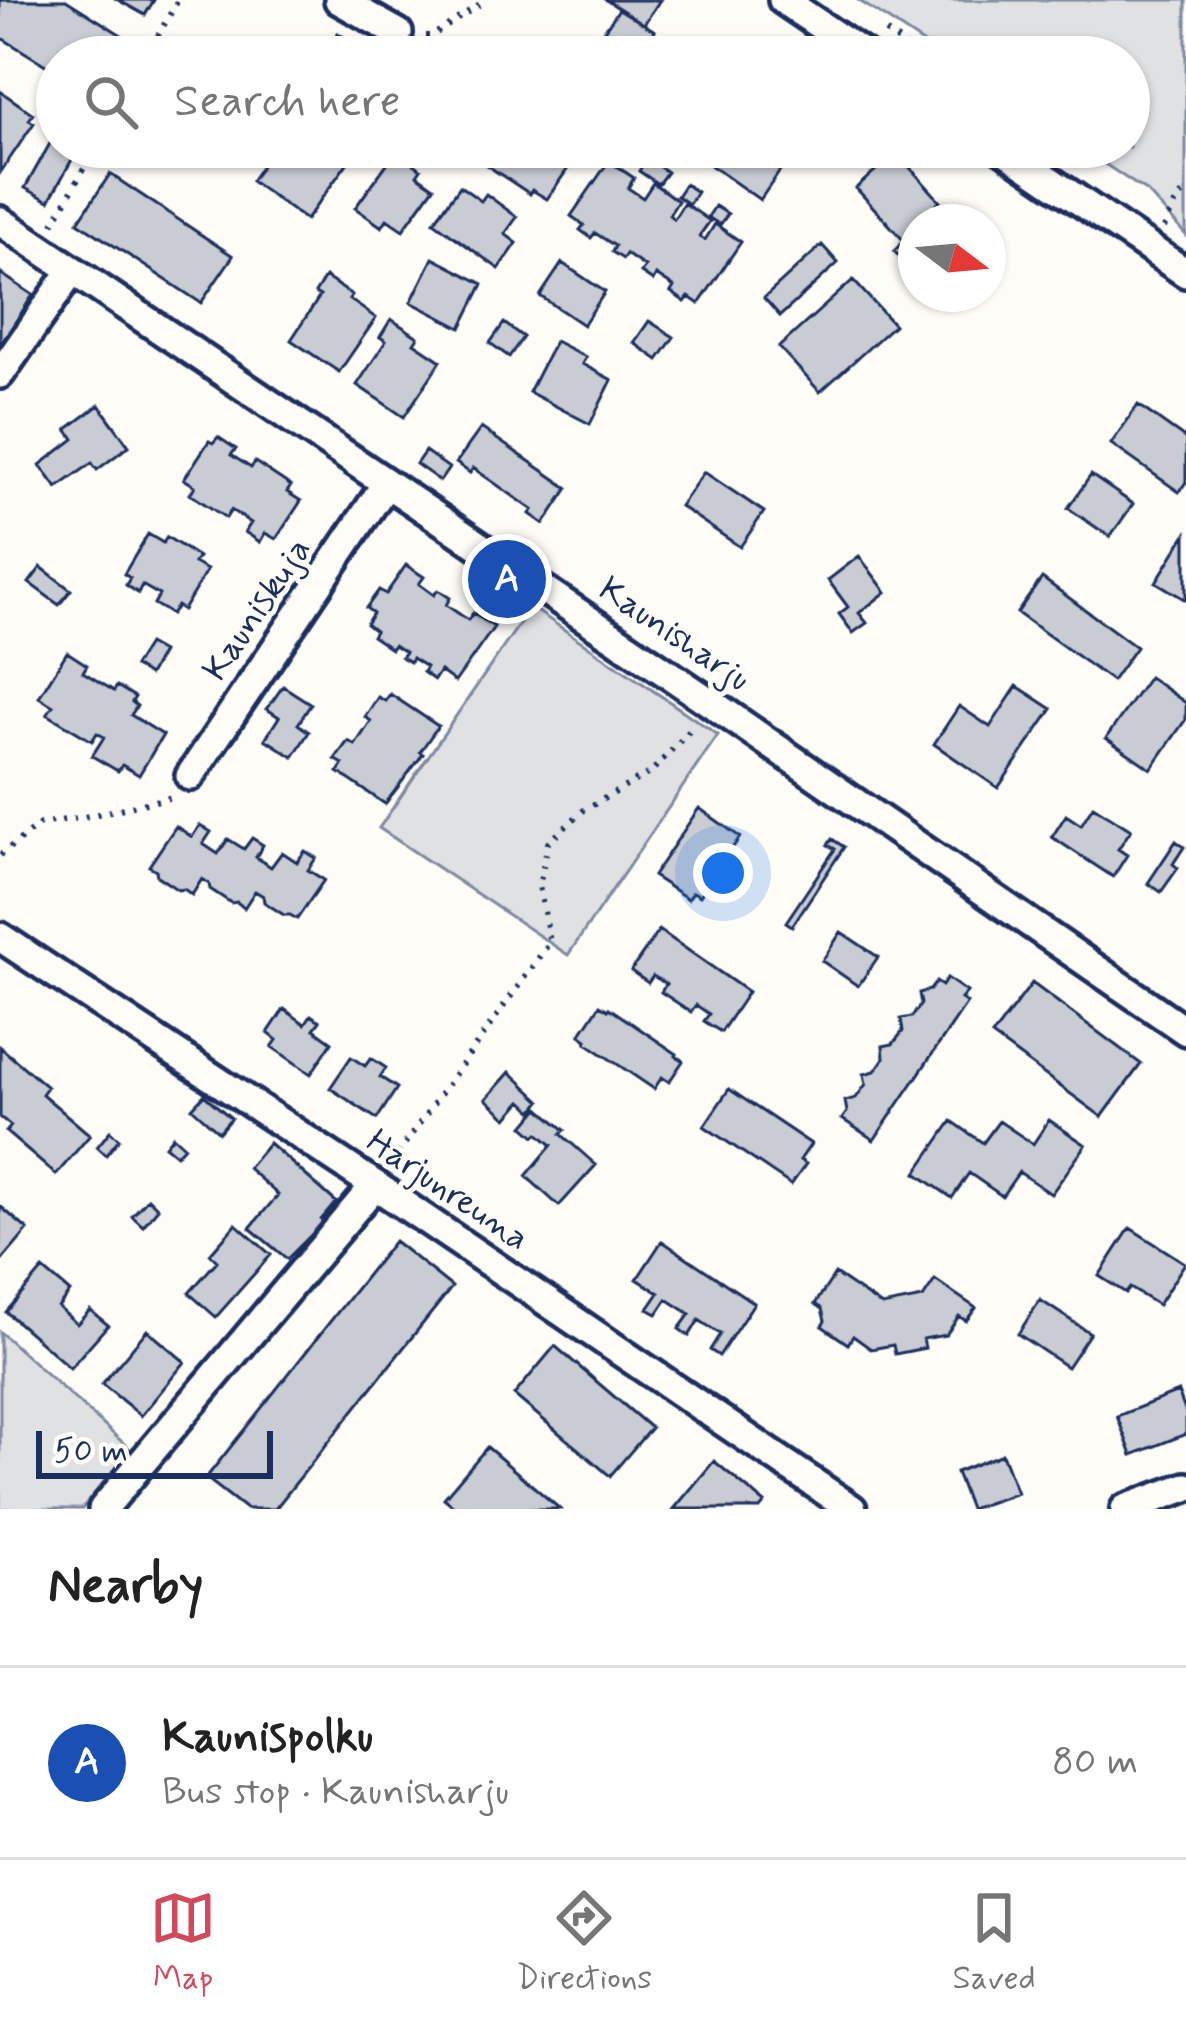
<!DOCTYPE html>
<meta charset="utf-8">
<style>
body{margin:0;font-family:Mynerve,sans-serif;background:#f6f6f6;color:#222}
.compass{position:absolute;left:898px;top:204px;width:108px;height:108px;border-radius:50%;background:#fff;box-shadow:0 3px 9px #0004;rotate:106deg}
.scale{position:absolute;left:36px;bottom:30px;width:237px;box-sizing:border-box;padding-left:12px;border:6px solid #1b2f5e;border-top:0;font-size:33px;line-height:42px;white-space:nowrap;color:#1b2f5e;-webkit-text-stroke:9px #fdfcf7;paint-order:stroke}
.you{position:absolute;left:723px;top:873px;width:42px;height:42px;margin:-30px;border:9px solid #fff;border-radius:50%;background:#1a73e8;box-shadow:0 0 0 18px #1a73e833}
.badge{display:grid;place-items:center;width:78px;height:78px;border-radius:50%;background:#d1495b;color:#fff;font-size:39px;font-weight:700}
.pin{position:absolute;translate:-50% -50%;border:6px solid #fff;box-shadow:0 3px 12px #0006}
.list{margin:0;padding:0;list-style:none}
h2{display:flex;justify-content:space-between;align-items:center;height:156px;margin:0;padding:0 48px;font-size:51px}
h2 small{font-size:39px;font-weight:400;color:#767676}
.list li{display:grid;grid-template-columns:78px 1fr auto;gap:36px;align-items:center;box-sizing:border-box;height:192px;padding:0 48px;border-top:3px solid #e0e0e0}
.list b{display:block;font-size:45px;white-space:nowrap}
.list p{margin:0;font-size:39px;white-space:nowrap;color:#767676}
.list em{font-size:39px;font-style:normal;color:#767676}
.icon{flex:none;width:66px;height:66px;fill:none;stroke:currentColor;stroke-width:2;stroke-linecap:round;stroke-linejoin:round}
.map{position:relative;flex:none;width:1186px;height:1509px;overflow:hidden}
.search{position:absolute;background:#fff;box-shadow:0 3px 9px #0004;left:36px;right:36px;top:36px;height:132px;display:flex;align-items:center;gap:30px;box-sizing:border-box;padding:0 42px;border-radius:66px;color:#767676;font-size:45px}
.sheet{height:348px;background:#fff}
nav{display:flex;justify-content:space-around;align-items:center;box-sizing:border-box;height:168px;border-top:3px solid #e0e0e0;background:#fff;font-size:33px;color:#767676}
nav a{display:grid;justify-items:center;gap:6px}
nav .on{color:#d1495b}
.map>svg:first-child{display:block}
.green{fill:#e0e1e3;stroke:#7e88a0;stroke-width:3}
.building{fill:#c9ccd3;stroke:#1b2f5e;stroke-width:3}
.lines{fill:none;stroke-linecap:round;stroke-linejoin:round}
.street-casing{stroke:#1b2f5e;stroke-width:36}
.path{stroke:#1b2f5e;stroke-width:6;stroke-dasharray:3 9;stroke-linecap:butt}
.street{stroke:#fdfcf7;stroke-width:27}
.labels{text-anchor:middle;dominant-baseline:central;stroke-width:10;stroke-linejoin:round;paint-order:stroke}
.street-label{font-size:36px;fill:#1b2f5e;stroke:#fdfcf7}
</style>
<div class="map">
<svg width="1186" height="1509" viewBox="0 0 1186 1509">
<rect width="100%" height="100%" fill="#fdfcf7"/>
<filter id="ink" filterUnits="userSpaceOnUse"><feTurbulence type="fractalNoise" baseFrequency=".00833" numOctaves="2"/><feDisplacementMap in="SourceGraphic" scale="24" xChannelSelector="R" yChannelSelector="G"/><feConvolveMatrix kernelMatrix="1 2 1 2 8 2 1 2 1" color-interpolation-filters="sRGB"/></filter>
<g filter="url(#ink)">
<path class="green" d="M 858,0 L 1186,0 L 1186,235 L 1147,192 L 1079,147 L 1129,147 L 1129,57 L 944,57 Z
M 531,607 L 718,735 L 568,955 L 379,828 Z
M 0,1332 L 131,1450 L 82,1509 L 0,1509 Z"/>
<path class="building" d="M 0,0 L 66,0 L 131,41 L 122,57 L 57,57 L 57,72 L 0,37 Z
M 118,0 L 154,0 L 145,15 Z
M 606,0 L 660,0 L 644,24 Z
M 619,9 L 655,31 L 637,57 L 586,57 Z
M 338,33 L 371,55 L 369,57 L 322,57 Z
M 0,91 L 33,114 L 29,120 L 34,123 L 0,173 Z
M 57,131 L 57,147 L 79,147 L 49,201 L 25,188 Z
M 275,147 L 284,147 L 295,154 L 300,147 L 359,147 L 306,220 L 251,181 Z
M 493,147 L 562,147 L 557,154 L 571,164 L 547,199 L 532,190 L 530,194 L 482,162 Z
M 715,147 L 778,147 L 767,162 L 780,171 L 760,200 L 706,162 Z
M 396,151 L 421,169 L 417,175 L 434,187 L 403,230 L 387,219 L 382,227 L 355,208 Z
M 896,152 L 940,201 L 929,212 L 938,222 L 916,222 L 916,275 L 894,251 L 904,241 L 856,188 Z
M 647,158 L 667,172 L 658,184 L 639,171 Z
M 609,161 L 634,178 L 628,188 L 643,198 L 653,183 L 678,201 L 669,215 L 674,219 L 684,203 L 710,221 L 699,236 L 705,240 L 715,224 L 741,242 L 699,304 L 689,297 L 685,302 L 671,292 L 674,287 L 656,275 L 653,281 L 641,273 L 645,267 L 626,254 L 623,259 L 612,252 L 615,246 L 595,233 L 591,238 L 580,230 L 584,225 L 571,216 Z
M 110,174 L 233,256 L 201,303 L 78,222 Z
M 685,184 L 697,192 L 689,204 L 677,196 Z
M 460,186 L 481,201 L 486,194 L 517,217 L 505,234 L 517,243 L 499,269 L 434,222 Z
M 715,206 L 728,214 L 720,225 L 708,217 Z
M 822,245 L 838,263 L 780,316 L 764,298 Z
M 433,258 L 483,284 L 461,328 L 411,302 Z
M 562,263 L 605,292 L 583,325 L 540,296 Z
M 0,273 L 33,295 L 0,345 Z
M 325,277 L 352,295 L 349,299 L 376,318 L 339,372 L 291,340 L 320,296 L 315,293 Z
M 853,280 L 894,325 L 820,392 L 779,347 Z
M 391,319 L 418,337 L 414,343 L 441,361 L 404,417 L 357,385 L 386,341 L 380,337 Z
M 649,321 L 674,337 L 658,360 L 634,343 Z
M 504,323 L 523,337 L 509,357 L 490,343 Z
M 555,341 L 586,357 L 582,364 L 612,380 L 590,424 L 529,392 Z
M 99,405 L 129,446 L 97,470 L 92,463 L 57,488 L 40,465 L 74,439 L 67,429 Z
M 1138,405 L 1186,439 L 1186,482 L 1179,492 L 1111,444 Z
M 481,428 L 568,488 L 544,524 L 530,514 L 533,510 L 473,468 L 470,473 L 456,463 Z
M 218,437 L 236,449 L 231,455 L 251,468 L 255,462 L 291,486 L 287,492 L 301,501 L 276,539 L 265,533 L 260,542 L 245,532 L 251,523 L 231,510 L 226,518 L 190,494 L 195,486 L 184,479 L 209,441 L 213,443 Z
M 425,451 L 449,468 L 440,481 L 416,464 Z
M 704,472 L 764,512 L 740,547 L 680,506 Z
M 1091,475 L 1133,504 L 1110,537 L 1068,508 Z
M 148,534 L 163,543 L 167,537 L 198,557 L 194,563 L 207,570 L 183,610 L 177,606 L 171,614 L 154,604 L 159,595 L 142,585 L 138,593 L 126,585 L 130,578 L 124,574 Z
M 1186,534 L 1186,600 L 1156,582 Z
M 859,556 L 886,592 L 859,613 L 867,623 L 853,633 L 839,614 L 848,607 L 828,580 Z
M 406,565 L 424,577 L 419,584 L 434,595 L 438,590 L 450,598 L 446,605 L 468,620 L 473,613 L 494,627 L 455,682 L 440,671 L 434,680 L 423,672 L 426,667 L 412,658 L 410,662 L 401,657 L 405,652 L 394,645 L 391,649 L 372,636 L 375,631 L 366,624 L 373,613 L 366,608 L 379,590 L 386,594 Z
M 41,567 L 71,590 L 59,605 L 29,583 Z
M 1042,578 L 1136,647 L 1112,681 L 1017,613 Z
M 148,644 L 162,652 L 149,675 L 134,666 Z
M 67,652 L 87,665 L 83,672 L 114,691 L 117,686 L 135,697 L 132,702 L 137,706 L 131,715 L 163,735 L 139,775 L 122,765 L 118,771 L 92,756 L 104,737 L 97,733 L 92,741 L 47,714 L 53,706 L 39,697 Z
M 1149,677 L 1186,703 L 1186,719 L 1151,769 L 1106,738 Z
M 283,686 L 311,704 L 298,724 L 309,732 L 293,757 L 265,739 L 279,717 L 267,709 Z
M 1017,686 L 1052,709 L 998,788 L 934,744 L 959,706 L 990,727 Z
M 390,694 L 438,726 L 420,752 L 423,754 L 385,804 L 338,772 L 343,764 L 335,759 L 348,741 L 355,745 L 371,721 L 365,717 L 378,697 L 385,701 Z
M 1093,806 L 1131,830 L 1118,849 L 1127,855 L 1113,877 L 1052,837 L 1066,815 L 1081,825 Z
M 699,808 L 740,837 L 729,853 L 723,848 L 714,861 L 720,865 L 700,896 L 693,892 L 688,899 L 653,876 Z
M 200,825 L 211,832 L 203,844 L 218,854 L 228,839 L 244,849 L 252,838 L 263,845 L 256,857 L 271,867 L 282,852 L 297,862 L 305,851 L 316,858 L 308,870 L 324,880 L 297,919 L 290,915 L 284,915 L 264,902 L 263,896 L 255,891 L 244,908 L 237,902 L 231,903 L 210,889 L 209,884 L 202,879 L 192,895 L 184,889 L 178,890 L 157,876 L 156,870 L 149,866 L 176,826 L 192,837 Z
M 832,839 L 844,847 L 792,926 L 786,922 L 835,849 L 828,845 Z
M 1176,841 L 1184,847 L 1173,864 L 1178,868 L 1161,892 L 1148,883 Z
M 659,930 L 748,992 L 721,1032 L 704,1021 L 709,1014 L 696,1005 L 691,1012 L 661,992 L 666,984 L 653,976 L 648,983 L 631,971 Z
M 841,932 L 878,957 L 858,986 L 822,961 Z
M 947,978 L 967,992 L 961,999 L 967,1003 L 874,1140 L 842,1119 L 847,1112 L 845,1101 L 856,1098 L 866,1084 L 864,1074 L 875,1071 L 884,1058 L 883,1046 L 893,1044 L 903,1031 L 901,1019 L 912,1017 L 921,1004 L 919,993 L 930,990 L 936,982 L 942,986 Z
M 1032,983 L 1141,1064 L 1102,1117 L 992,1036 Z
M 600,1005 L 608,1010 L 609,1008 L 677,1054 L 676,1056 L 683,1061 L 669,1082 L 662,1077 L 654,1089 L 586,1043 L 587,1040 L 580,1035 Z
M 284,1009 L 305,1024 L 311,1015 L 320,1021 L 314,1029 L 332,1042 L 311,1074 L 272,1047 L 277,1040 L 268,1033 Z
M 0,1047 L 47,1087 L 42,1094 L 90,1135 L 56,1175 L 6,1132 L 11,1126 L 0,1117 Z
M 351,1057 L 365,1066 L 371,1058 L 386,1068 L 380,1077 L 397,1088 L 377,1119 L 330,1088 Z
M 510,1072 L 541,1101 L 533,1111 L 522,1101 L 507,1118 L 486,1099 Z
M 729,1089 L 811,1144 L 800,1160 L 806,1164 L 791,1185 L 704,1126 Z
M 204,1095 L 231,1118 L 219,1132 L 192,1108 Z
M 539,1108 L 565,1130 L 561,1134 L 596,1165 L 559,1206 L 526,1176 L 552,1145 L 538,1133 L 535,1136 L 524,1126 Z
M 1049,1120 L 1086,1145 L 1051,1194 L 1019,1172 L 1002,1196 L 969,1173 L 952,1198 L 916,1173 L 952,1121 L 983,1143 L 999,1121 L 1033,1144 Z
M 110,1131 L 119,1139 L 106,1155 L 97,1147 Z
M 173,1136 L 184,1146 L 176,1155 L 165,1146 Z
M 269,1143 L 336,1202 L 321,1220 L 324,1222 L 287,1259 L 250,1228 L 278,1195 L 248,1168 Z
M 148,1198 L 158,1208 L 143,1226 L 132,1216 Z
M 0,1206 L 28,1230 L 0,1263 Z
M 236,1224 L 271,1255 L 216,1317 L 189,1293 L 217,1261 L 210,1254 Z
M 1130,1228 L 1185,1263 L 1158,1305 L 1130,1288 L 1126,1293 L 1099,1276 Z
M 394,1241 L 452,1287 L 275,1509 L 246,1509 L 206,1478 Z
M 662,1241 L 754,1303 L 719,1356 L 710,1350 L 720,1334 L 699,1320 L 689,1336 L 679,1329 L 690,1314 L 667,1299 L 657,1314 L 648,1309 L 659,1293 L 637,1279 Z
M 43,1269 L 70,1292 L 58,1307 L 77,1324 L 90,1310 L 108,1325 L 70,1368 L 6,1312 Z
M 835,1274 L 882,1306 L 923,1298 L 935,1280 L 976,1308 L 966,1321 L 959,1316 L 946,1335 L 923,1339 L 925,1348 L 895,1354 L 893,1345 L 871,1349 L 853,1336 L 848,1344 L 822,1326 L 825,1321 L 822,1309 L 815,1304 Z
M 1040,1300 L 1090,1333 L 1067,1367 L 1018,1334 Z
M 147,1330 L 185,1362 L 141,1416 L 102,1384 Z
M 555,1346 L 651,1428 L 610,1476 L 514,1395 Z
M 1178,1392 L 1186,1413 L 1186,1434 L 1132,1455 L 1117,1416 Z
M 487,1447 L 560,1509 L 457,1509 L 444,1498 Z
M 1002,1454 L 1017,1493 L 970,1509 L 956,1472 Z
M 714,1461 L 765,1503 L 760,1509 L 674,1509 Z"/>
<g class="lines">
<g class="street-casing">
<path id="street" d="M 339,0 L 398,33
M 783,0 L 867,57
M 1000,147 L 1186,273
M 0,221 L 714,705 L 1186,1031
M 0,374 L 72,271
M 190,776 L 386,484
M 0,937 L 375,1185 L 852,1509
M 103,1509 L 375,1185
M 1125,1509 L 1186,1487"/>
</g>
<path class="path" d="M 886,32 L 923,57
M 426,36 L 432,36 L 486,0
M 146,57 L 178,0
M 53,224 L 96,147
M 1164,228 L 1176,202 L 1186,190
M 0,855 L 40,824 L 84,817 L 173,797
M 391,1163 L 550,942 L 539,886 L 548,843 L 584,810 L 651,772 L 695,725"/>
<use href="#street" class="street"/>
</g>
</g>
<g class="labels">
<g class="street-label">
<text transform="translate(258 610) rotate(-56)">Kauniskuja</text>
<text transform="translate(674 635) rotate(34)">Kaunisharju</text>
<text transform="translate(447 1191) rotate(34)">Harjunreuna</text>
</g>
</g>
</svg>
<svg class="compass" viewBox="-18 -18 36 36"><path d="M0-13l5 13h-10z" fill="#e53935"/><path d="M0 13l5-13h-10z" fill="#767676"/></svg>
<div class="scale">50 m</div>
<div class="you"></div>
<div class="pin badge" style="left:507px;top:579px;background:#1a4fb4">A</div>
<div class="search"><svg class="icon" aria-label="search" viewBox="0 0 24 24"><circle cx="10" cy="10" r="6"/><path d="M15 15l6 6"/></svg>Search here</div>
</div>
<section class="sheet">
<h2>Nearby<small></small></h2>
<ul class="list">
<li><span class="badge" style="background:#1a4fb4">A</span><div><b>Kaunispolku</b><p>Bus stop · Kaunisharju</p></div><em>80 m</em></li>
</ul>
</section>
<nav>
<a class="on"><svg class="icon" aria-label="map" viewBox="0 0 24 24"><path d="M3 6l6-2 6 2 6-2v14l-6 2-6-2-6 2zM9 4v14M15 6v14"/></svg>Map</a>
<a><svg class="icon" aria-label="directions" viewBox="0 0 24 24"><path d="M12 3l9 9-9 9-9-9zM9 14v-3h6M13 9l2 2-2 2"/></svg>Directions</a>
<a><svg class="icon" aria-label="saved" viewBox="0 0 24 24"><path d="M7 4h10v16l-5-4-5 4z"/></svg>Saved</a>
</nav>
